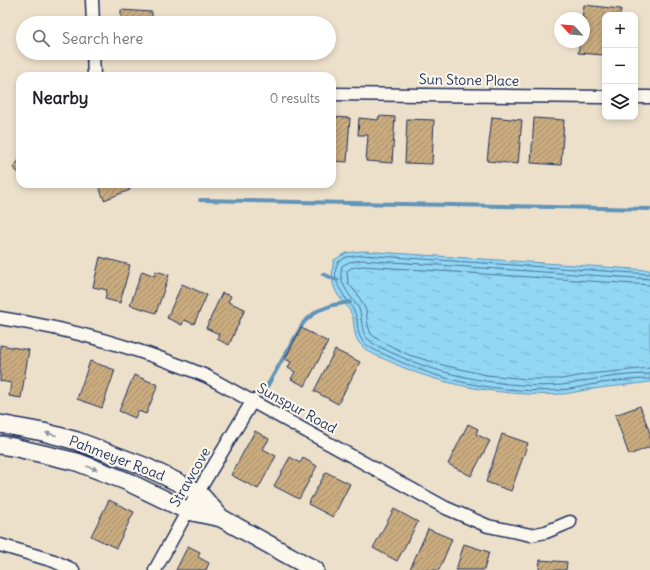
<!DOCTYPE html>
<meta charset="utf-8">
<style>
body{margin:0;font-family:Delius,sans-serif;background:#f2f2f2;color:#202124}
.controls{position:absolute;right:12px;top:12px;display:grid;overflow:hidden;border-radius:8px;box-shadow:0 2px 6px #0003}
.controls button{width:36px;height:36px;display:grid;place-items:center;padding:0;border:0;border-bottom:1px solid #e0e0e0;background:#fff;color:#202124;font:20px sans-serif}
.compass{position:absolute;left:554px;top:12px;width:36px;height:36px;border-radius:50%;background:#fff;box-shadow:0 2px 6px #0003;rotate:296deg}
.list{margin:0;padding:0;list-style:none}
h2{display:flex;justify-content:space-between;align-items:center;height:52px;margin:0;padding:0 16px;font-size:17px}
h2 small{font-size:13px;font-weight:400;color:#757577}
.icon{flex:none;width:22px;height:22px;fill:none;stroke:currentColor;stroke-width:2;stroke-linecap:round;stroke-linejoin:round}
.map{position:relative;flex:none;width:650px;height:570px;overflow:hidden}
.search{position:absolute;background:#fff;box-shadow:0 2px 6px #0003;left:16px;top:16px;width:320px;height:44px;display:flex;align-items:center;gap:10px;box-sizing:border-box;padding:0 14px;border-radius:22px;color:#757577;font-size:15px}
.panel{position:absolute;background:#fff;box-shadow:0 2px 6px #0003;left:16px;top:72px;width:320px;height:116px;border-radius:12px}
.map>svg:first-child{display:block}
.water{fill:url(#water-ripples);stroke:#6294b8}
.lines{fill:none;stroke-linecap:round;stroke-linejoin:round}
.shore{stroke:#4b729a;stroke-width:1}
.stream{stroke:#6294b8;stroke-width:4}
.building{fill:url(#building-hatch);stroke:#1b2f5e}
.street-casing{stroke:#1b2f5e;stroke-width:15}
.secondary-casing{stroke:#1b2f5e;stroke-width:20}
.street{stroke:#fbf7ec;stroke-width:12}
.secondary{stroke:#fbf7ec;stroke-width:17}
.oneway{fill:#8b93a5}
.labels{text-anchor:middle;dominant-baseline:central;stroke-width:4;stroke-linejoin:round;paint-order:stroke}
.street-label{font-size:14px;fill:#1b2f5e;stroke:#fbf7ec}
</style>
<div class="map">
<svg width="650" height="570" viewBox="0 0 650 570">
<defs>
<pattern id="water-ripples" width="26" height="14" patternUnits="userSpaceOnUse"><rect width="26" height="14" fill="#92d7f4"/><path d="M2 4q2-2 4 0t4 0M15 11q2-2 4 0t4 0" fill="none" stroke="#7db9d4"/></pattern>
<pattern id="building-hatch" width="6" height="6" patternUnits="userSpaceOnUse"><rect width="6" height="6" fill="#caac7f"/><path d="M-1 1l2-2M0 6l6-6M5 7l2-2" fill="none" stroke="#a38c6b"/></pattern>
</defs>
<rect width="100%" height="100%" fill="#ece0cb"/>
<filter id="ink" filterUnits="userSpaceOnUse"><feTurbulence type="fractalNoise" baseFrequency=".025" numOctaves="2"/><feDisplacementMap in="SourceGraphic" scale="8" xChannelSelector="R" yChannelSelector="G"/><feConvolveMatrix kernelMatrix="1 2 1 2 8 2 1 2 1" color-interpolation-filters="sRGB"/></filter>
<g filter="url(#ink)">
<path class="water" d="M 362,251 L 650,270 L 650,382 C 631,385 612,386 593,389 C 583,390 573,393 563,394 C 508,397 440,386 391,362 C 380,357 364,352 358,341 C 353,333 355,324 352,315 C 349,308 344,303 340,298 C 331,287 331,273 334,260 L 346,253 Z"/>
<g class="lines">
<path class="shore" d="M 650,274 L 362,255 L 347,257 L 338,262 C 329,282 346,296 354,311 C 359,320 356,332 362,340 C 368,348 379,352 388,356 C 440,382 504,394 562,390 C 571,389 581,387 589,385 C 609,382 630,379 650,379
M 650,279 L 362,260 L 349,262 L 342,266 C 337,284 351,295 359,309 C 363,318 360,330 367,338 C 373,345 382,348 390,352 C 440,376 508,389 562,385 C 571,384 580,382 589,380 C 609,377 630,374 650,374
M 650,285 L 363,266 L 351,268 L 347,271 L 348,283 L 358,295 L 366,310 L 368,326 L 371,334 L 379,340 L 409,355 L 443,365 L 486,375 L 527,379 L 562,379 L 589,374 L 650,368"/>
<path class="stream" d="M 200,200 L 650,209
M 323,274 L 337,280
M 262,395 L 304,322 L 317,311 L 333,305 L 350,302"/>
</g>
<path class="building" d="M 584,5 L 621,9 L 620,15 L 605,15 L 604,55 L 578,53 L 580,42 L 584,42 L 584,18 L 582,18 Z
M 121,10 L 152,12 L 152,23 L 121,23 Z
M 379,116 L 395,117 L 392,163 L 366,161 L 368,135 L 358,135 L 359,118 L 378,120 Z
M 332,117 L 350,118 L 347,162 L 332,161 Z
M 492,117 L 522,120 L 518,164 L 487,161 Z
M 534,118 L 564,120 L 561,165 L 531,163 Z
M 407,119 L 434,120 L 432,164 L 405,163 Z
M 20,159 L 20,174 L 13,168 Z
M 98,184 L 128,184 L 130,190 L 104,200 Z
M 100,257 L 130,265 L 120,303 L 105,299 L 107,290 L 93,287 Z
M 142,271 L 155,276 L 156,271 L 169,275 L 156,313 L 130,305 Z
M 182,284 L 207,295 L 194,324 L 184,320 L 182,325 L 167,318 Z
M 222,293 L 231,296 L 228,302 L 245,309 L 229,345 L 217,339 L 219,334 L 206,328 Z
M 301,328 L 328,342 L 305,386 L 291,379 L 295,372 L 288,368 L 291,362 L 285,359 Z
M 0,345 L 29,350 L 21,398 L 9,396 L 11,383 L 0,381 Z
M 335,350 L 360,362 L 338,404 L 314,391 Z
M 90,361 L 115,370 L 102,408 L 77,399 Z
M 134,375 L 158,385 L 146,414 L 138,411 L 135,418 L 119,411 Z
M 640,406 L 650,433 L 650,447 L 629,455 L 615,415 Z
M 468,424 L 478,429 L 476,434 L 490,441 L 471,476 L 448,464 Z
M 255,431 L 269,439 L 263,449 L 276,456 L 258,489 L 231,475 Z
M 502,434 L 528,443 L 511,491 L 486,482 Z
M 290,457 L 300,463 L 303,458 L 317,466 L 299,499 L 274,486 Z
M 326,472 L 350,484 L 333,517 L 308,504 Z
M 109,500 L 134,512 L 116,548 L 91,536 Z
M 394,509 L 418,522 L 397,561 L 373,548 Z
M 428,529 L 452,539 L 439,570 L 411,570 L 410,569 Z
M 464,544 L 489,552 L 484,570 L 456,570 Z
M 188,546 L 200,552 L 198,557 L 209,563 L 206,570 L 176,570 Z
M 540,560 L 567,562 L 566,570 L 539,570 Z"/>
<g class="lines">
<g class="street-casing">
<path id="street" d="M 92,0 L 93,23
M 93,53 L 94,76
M 332,94 L 605,97
M 635,97 L 650,97
M 0,318 C 72,329 139,348 206,376 L 446,508 L 488,526 L 531,535 L 546,532 L 570,522
M 0,545 L 54,561 L 73,570
M 155,570 L 198,492 L 253,400"/>
</g>
<g class="secondary-casing">
<path id="secondary" d="M 0,424 L 43,432 L 77,441 L 144,466 L 198,492 L 221,518
M 0,445 L 13,447 L 77,462 L 126,481 L 188,511 L 221,518 L 315,570"/>
</g>
<use href="#street" class="street"/>
<use href="#secondary" class="secondary"/>
</g>
<defs><path id="oneway-solid" d="M-6-.8H1V-3.2L6.5 0L1 3.2V.8H-6Z"/></defs>
<g class="oneway">
<use href="#oneway-solid" transform="translate(51 434) rotate(-166)"/>
<use href="#oneway-solid" transform="translate(92 468) rotate(20)"/>
</g>
</g>
<g class="labels">
<g class="street-label">
<text transform="translate(469 80) rotate(1)">Sun Stone Place</text>
<text transform="translate(297 408) rotate(29)">Sunspur Road</text>
<text transform="translate(117 458) rotate(21)">Pahmeyer Road</text>
<text transform="translate(190 477) rotate(-60)">Strawcove</text>
</g>
</g>
</svg>
<div class="controls">
<button>+</button>
<button>−</button>
<button><svg class="icon" aria-label="layers" viewBox="0 0 24 24"><path d="M12 4l9 5-9 5-9-5zM3 14l9 5 9-5"/></svg></button>
</div>
<svg class="compass" viewBox="-18 -18 36 36"><path d="M0-13l5 13h-10z" fill="#e53935"/><path d="M0 13l5-13h-10z" fill="#757577"/></svg>
<div class="search"><svg class="icon" aria-label="search" viewBox="0 0 24 24"><circle cx="10" cy="10" r="6"/><path d="M15 15l6 6"/></svg>Search here</div>
<section class="panel">
<h2>Nearby<small>0 results</small></h2>
<ul class="list">
</ul>
</section>
</div>
